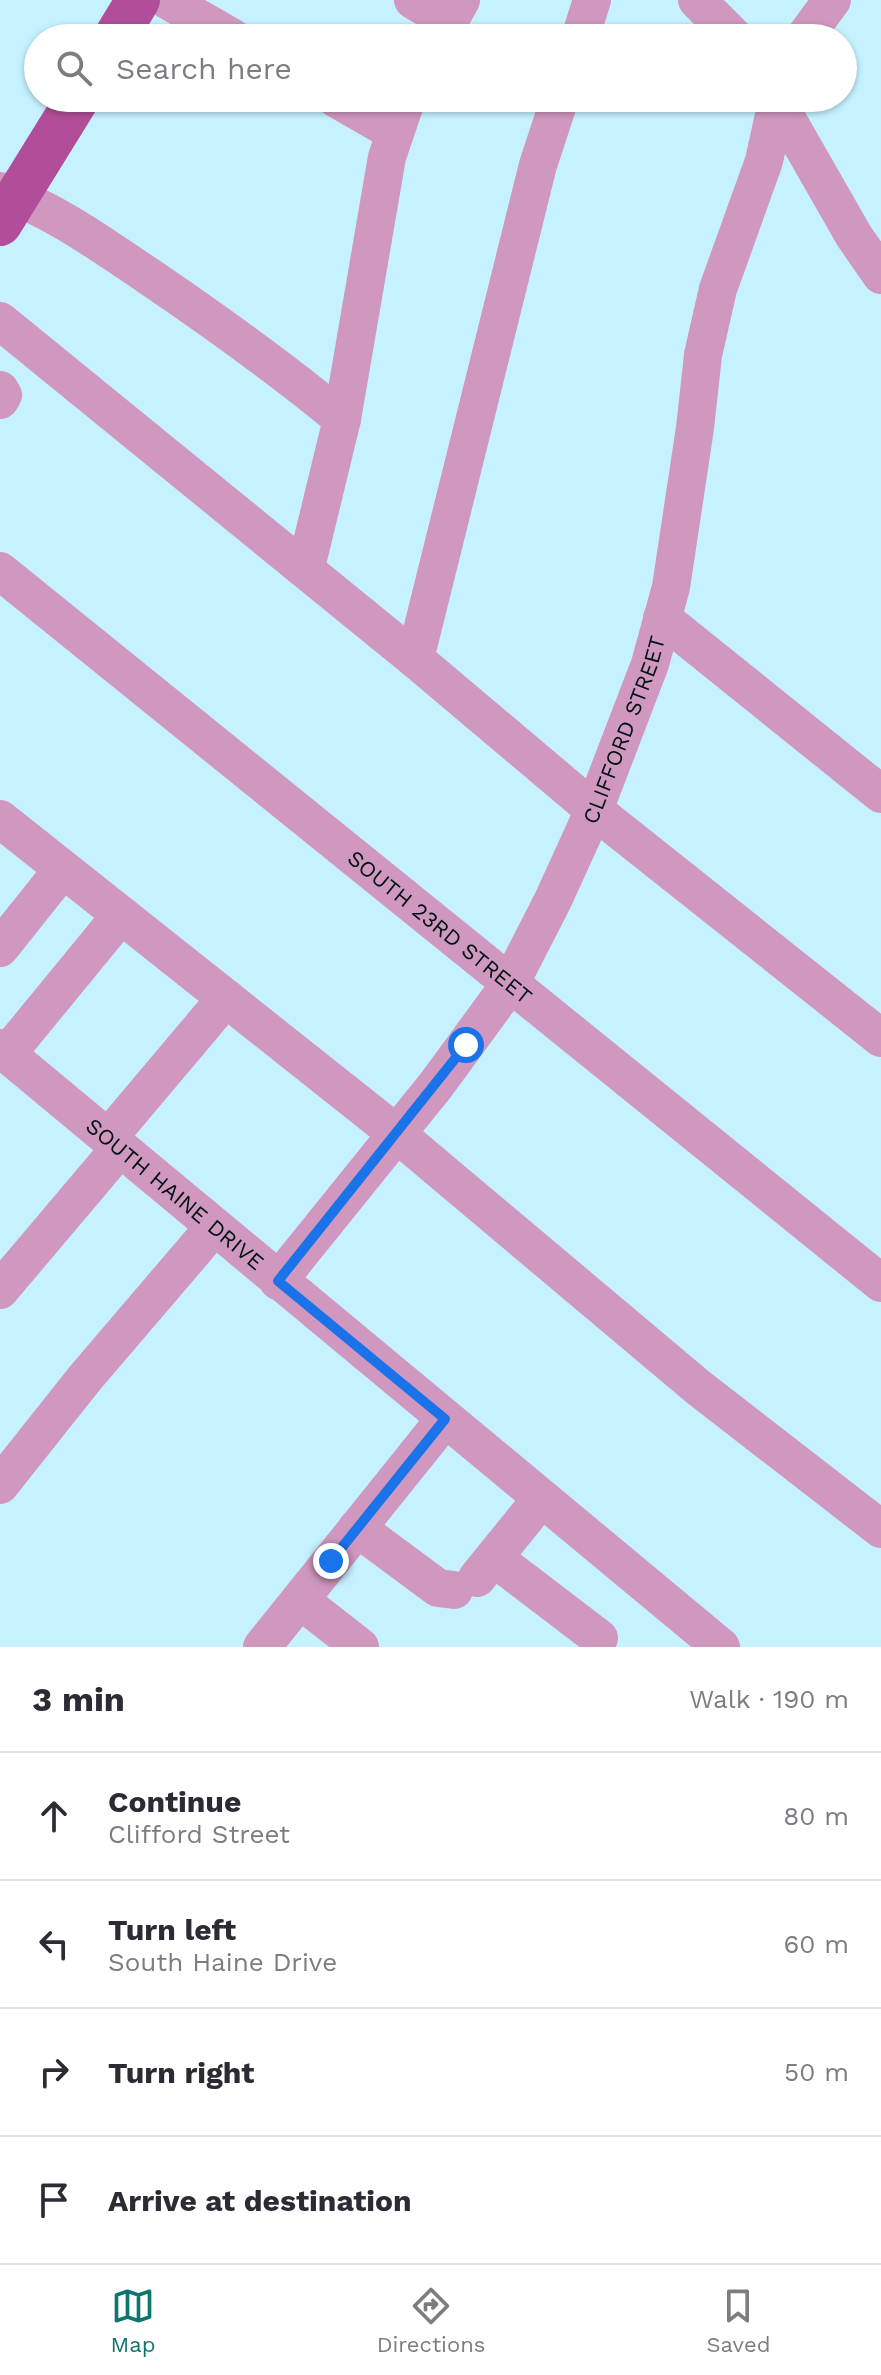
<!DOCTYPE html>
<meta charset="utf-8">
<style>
body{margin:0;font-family:"Work Sans",sans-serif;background:#f7f7f7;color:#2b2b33}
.stop{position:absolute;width:24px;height:24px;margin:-18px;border:6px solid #1a73e8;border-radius:50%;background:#fff}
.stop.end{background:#1a73e8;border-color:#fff;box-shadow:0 2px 8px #0008}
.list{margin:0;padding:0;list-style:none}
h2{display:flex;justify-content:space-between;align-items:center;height:104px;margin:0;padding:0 32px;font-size:34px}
h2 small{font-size:26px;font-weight:400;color:#7c7c81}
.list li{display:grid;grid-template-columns:52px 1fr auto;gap:24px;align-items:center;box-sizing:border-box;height:128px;padding:0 32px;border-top:2px solid #e1e1e2}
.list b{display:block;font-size:30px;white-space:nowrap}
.list p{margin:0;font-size:26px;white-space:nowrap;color:#7c7c81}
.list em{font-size:26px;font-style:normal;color:#7c7c81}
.icon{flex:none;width:44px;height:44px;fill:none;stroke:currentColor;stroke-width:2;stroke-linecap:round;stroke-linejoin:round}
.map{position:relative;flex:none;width:881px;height:1647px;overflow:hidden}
.search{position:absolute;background:#fff;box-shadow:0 2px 6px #0004;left:24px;right:24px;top:24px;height:88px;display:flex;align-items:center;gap:20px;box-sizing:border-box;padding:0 28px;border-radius:44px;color:#7c7c81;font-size:30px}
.sheet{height:616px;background:#fff}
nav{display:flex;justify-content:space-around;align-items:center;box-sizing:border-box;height:112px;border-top:2px solid #e1e1e2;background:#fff;font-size:22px;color:#7c7c81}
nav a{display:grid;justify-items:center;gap:4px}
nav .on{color:#0f766e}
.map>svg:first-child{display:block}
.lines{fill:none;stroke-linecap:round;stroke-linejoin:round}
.minor{stroke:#d098bf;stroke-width:38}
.major{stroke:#b24e99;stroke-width:44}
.route{stroke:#1a73e8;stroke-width:10}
.labels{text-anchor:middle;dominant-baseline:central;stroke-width:8;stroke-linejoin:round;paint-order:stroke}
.street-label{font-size:22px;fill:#001015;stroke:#fff}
</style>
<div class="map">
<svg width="881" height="1647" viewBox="0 0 881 1647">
<rect width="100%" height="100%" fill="#c6f2ff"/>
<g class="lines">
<g class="minor">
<path d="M 167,0 L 233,38"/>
<path d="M 413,0 L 449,21"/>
<path d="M 697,0 L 735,38"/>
<path d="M 440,38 L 461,0"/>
<path d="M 580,38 L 592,0"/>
<path d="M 804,38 L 832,0"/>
<path d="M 335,98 L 394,132"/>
<path d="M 775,98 L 854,236 L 881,275"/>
<path d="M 0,191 C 52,209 98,242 144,273 C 212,319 279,367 342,419"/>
<path d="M 0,321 L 415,659 L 594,810 L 881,1038"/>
<path d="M 0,390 L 3,395 L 0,400"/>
<path d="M 303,568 L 308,559 L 342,419 L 387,157 L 407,98"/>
<path id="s1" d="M 0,571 L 881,1283"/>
<path d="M 662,618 L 881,794"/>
<path d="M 415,659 L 538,165 L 560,98"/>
<path d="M 0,819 L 397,1134 L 699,1388 L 881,1529"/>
<path d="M 0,948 L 63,869"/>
<path id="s2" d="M 0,1048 L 721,1647"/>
<path d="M 7,1054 L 121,915"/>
<path d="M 108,1138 L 226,998"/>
<path id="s3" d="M 278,1281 L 436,1085 L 510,984 L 553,900 L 594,810 L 650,664 L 671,587 L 695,428 L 703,355 L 718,289 L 764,161 L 774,115 L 782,98"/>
<path d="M 0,1290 L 120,1148"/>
<path d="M 0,1485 L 85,1378 L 214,1227"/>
<path d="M 357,1528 L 438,1588 L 454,1590"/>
<path d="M 494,1558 L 599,1638"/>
<path d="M 477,1578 L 541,1499"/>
<path d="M 300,1600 L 360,1647"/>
<path d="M 262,1647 L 445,1419"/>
</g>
<path class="major" d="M 115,38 L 138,0
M 0,224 L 78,98"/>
</g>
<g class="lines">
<path class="route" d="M 331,1561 L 445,1419 L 278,1281 L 466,1045"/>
</g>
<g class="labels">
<g class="street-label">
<text stroke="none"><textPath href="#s3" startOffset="656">CLIFFORD STREET</textPath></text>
<text stroke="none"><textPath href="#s1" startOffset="566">SOUTH 23RD STREET</textPath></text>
<text stroke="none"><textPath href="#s2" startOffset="228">SOUTH HAINE DRIVE</textPath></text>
</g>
</g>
</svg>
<div class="stop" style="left:466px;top:1045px"></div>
<div class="stop end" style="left:331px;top:1561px"></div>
<div class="search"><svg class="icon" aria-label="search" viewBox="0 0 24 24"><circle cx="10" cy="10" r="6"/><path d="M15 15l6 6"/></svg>Search here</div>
</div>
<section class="sheet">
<h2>3 min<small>Walk · 190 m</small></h2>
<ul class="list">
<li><svg class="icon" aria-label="ahead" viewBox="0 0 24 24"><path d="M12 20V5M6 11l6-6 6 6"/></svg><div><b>Continue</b><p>Clifford Street</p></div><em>80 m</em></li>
<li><svg class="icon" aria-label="left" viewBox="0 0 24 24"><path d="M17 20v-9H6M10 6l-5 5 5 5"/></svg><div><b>Turn left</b><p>South Haine Drive</p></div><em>60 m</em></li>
<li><svg class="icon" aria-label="right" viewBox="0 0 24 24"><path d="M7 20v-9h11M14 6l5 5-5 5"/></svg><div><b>Turn right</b></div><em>50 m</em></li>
<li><svg class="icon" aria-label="arrive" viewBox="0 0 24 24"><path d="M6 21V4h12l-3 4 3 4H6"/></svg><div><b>Arrive at destination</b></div></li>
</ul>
</section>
<nav>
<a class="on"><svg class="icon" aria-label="map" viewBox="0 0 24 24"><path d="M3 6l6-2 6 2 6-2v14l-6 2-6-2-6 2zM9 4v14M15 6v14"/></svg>Map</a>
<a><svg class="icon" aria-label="directions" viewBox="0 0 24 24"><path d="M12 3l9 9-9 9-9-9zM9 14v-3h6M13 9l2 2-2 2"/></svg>Directions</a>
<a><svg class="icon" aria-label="saved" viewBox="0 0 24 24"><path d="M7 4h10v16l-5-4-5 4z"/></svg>Saved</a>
</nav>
